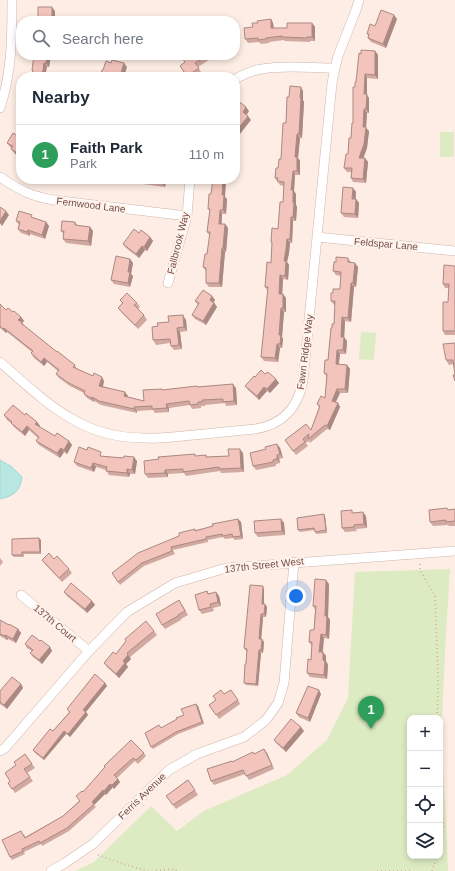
<!DOCTYPE html>
<meta charset="utf-8">
<style>
body{margin:0;font-family:Arial,sans-serif;background:#f2f2f3;color:#1f2937}
.controls{position:absolute;right:12px;bottom:12px;display:grid;overflow:hidden;border-radius:8px;box-shadow:0 2px 6px #0003}
.controls button{width:36px;height:36px;display:grid;place-items:center;padding:0;border:0;border-bottom:1px solid #e0e1e3;background:#fff;color:#1f2937;font:20px sans-serif}
.you{position:absolute;left:296px;top:596px;width:14px;height:14px;margin:-10px;border:3px solid #fff;border-radius:50%;background:#1a73e8;box-shadow:0 0 0 6px #1a73e833}
.badge{display:grid;place-items:center;width:26px;height:26px;border-radius:50%;background:#e94749;color:#fff;font-size:13px;font-weight:700}
.pin{position:absolute;translate:-50% -33px;filter:drop-shadow(0 1px 2px #0008)}
.pin::after{content:'';position:absolute;top:21px;width:14px;height:12px;background:inherit;clip-path:polygon(0 0,100% 0,50% 100%)}
.list{margin:0;padding:0;list-style:none}
h2{display:flex;justify-content:space-between;align-items:center;height:52px;margin:0;padding:0 16px;font-size:17px}
h2 small{font-size:13px;font-weight:400;color:#747a83}
.list li{display:grid;grid-template-columns:26px 1fr auto;gap:12px;align-items:center;box-sizing:border-box;height:60px;padding:0 16px;border-top:1px solid #e0e1e3}
.list b{display:block;font-size:15px;white-space:nowrap}
.list p{margin:0;font-size:13px;white-space:nowrap;color:#747a83}
.list em{font-size:13px;font-style:normal;color:#747a83}
.icon{flex:none;width:22px;height:22px;fill:none;stroke:currentColor;stroke-width:2;stroke-linecap:round;stroke-linejoin:round}
.map{position:relative;flex:none;width:455px;height:871px;overflow:hidden}
.search{position:absolute;background:#fff;box-shadow:0 2px 6px #0003;left:16px;top:16px;width:224px;height:44px;display:flex;align-items:center;gap:10px;box-sizing:border-box;padding:0 14px;border-radius:16px;color:#747a83;font-size:15px}
.panel{position:absolute;background:#fff;box-shadow:0 2px 6px #0003;left:16px;top:72px;width:224px;height:112px;border-radius:16px}
.map>svg:first-child{display:block}
.park{fill:#dcebc2;fill-rule:evenodd}
.water{fill:#b8e7e2;stroke:#9ed9d4}
.lines{fill:none;stroke-linecap:round;stroke-linejoin:round}
.street-casing{stroke:#d0b4ad;stroke-width:10}
.path{stroke:#d7a79e;stroke-width:1.5;stroke-dasharray:1 3;stroke-linecap:butt}
.street{stroke:#fff;stroke-width:9}
.wall{fill:#d1a9a1}
.shaded-wall{fill:#aa8983}
.building{fill:#f3c4bb;stroke:#aa8983}
.labels{text-anchor:middle;dominant-baseline:central;stroke-width:4;stroke-linejoin:round;paint-order:stroke}
.street-label{font-size:10px;fill:#764e49;stroke:#fff2eb}
</style>
<div class="map">
<svg width="455" height="871" viewBox="0 0 455 871">
<rect width="100%" height="100%" fill="#fdede4"/>
<path class="park" d="M 440,132 L 454,132 L 454,157 L 440,157 Z
M 361,332 L 376,333 L 374,360 L 359,359 Z
M 450,569 L 445,651 L 441,744 L 445,801 L 448,871 L 75,871 L 94,862 L 151,806 L 177,831 L 204,811 L 287,775 L 327,740 L 348,698 L 355,572 ZM 410,718 L 440,718 L 440,856 L 410,856 Z"/>
<path class="water" d="M 0,460 L 12,467 L 22,477 C 20,491 14,496 0,499 Z"/>
<g class="lines">
<g class="street-casing">
<path id="street" d="M 235,79 C 243,75 252,70 262,69 C 284,65 312,68 335,68
M 0,108 C 12,72 12,37 12,0
M 0,177 C 10,184 22,191 33,195 C 42,198 52,200 61,201 L 187,216
M 317,237 L 455,251
M 168,283 L 187,216 L 190,179
M 0,362 C 23,382 46,404 72,419 C 94,432 120,438 145,438 C 161,439 178,436 194,435 C 214,433 234,431 255,429 C 282,425 298,408 303,381 L 332,83 L 335,68 L 338,56 L 356,10 L 359,0
M 21,595 L 89,651
M 0,751 L 5,748 L 89,651 L 127,612 L 175,583 L 226,568 L 455,551
M 51,871 L 65,863 L 93,844 L 169,770 L 197,754 L 244,737 L 266,720 L 278,703 L 284,683 L 294,562"/>
</g>
<path class="path" d="M 420,564 L 420,570 L 435,596 L 438,674 L 438,692 L 437,718
M 440,799 C 443,815 445,832 440,847
M 98,855 L 130,866 L 148,871
M 156,871 L 171,869 L 179,871
M 377,871 L 412,871
M 432,871 L 437,856"/>
<use href="#street" class="street"/>
</g>
<path class="wall" d="M 271,19 L 273,23 L 274,28 L 287,28 L 312,23 L 315,27 L 315,41 L 310,41 L 310,42 L 285,41 L 284,40 L 269,42 L 269,43 L 261,44 L 259,42 L 248,43 L 245,39 L 253,27 L 258,23 Z
M 397,19 L 386,48 L 371,42 L 368,38 L 369,36 L 367,34 L 375,26 Z
M 235,36 L 240,46 L 235,48 Z
M 375,51 L 378,55 L 378,79 L 367,78 L 367,95 L 369,98 L 369,113 L 367,113 L 366,128 L 369,131 L 367,148 L 363,158 L 365,158 L 368,162 L 366,183 L 353,182 L 351,178 L 351,172 L 347,172 L 344,168 L 348,154 L 353,123 L 355,87 L 356,82 L 361,54 Z
M 51,55 L 49,67 L 47,67 L 33,76 L 32,75 L 33,71 L 32,70 Z
M 131,55 L 144,55 L 134,59 Z
M 184,55 L 222,55 L 217,58 L 215,56 L 198,67 L 201,72 L 194,77 L 187,77 L 180,66 L 185,62 Z
M 303,91 L 303,100 L 304,102 L 302,138 L 300,138 L 298,158 L 300,161 L 300,175 L 295,175 L 294,191 L 296,194 L 296,205 L 297,207 L 296,221 L 293,221 L 292,243 L 290,243 L 289,253 L 287,262 L 289,265 L 288,280 L 283,279 L 282,294 L 283,294 L 286,298 L 286,312 L 284,312 L 282,337 L 283,339 L 282,348 L 280,348 L 278,362 L 264,361 L 261,357 L 268,291 L 265,287 L 271,263 L 272,243 L 271,242 L 278,229 L 283,202 L 284,186 L 280,185 L 275,178 L 281,159 L 289,97 Z
M 21,135 L 21,159 L 14,153 L 11,149 L 12,148 L 10,147 L 7,143 L 20,137 Z
M 91,179 L 111,179 L 111,181 Z
M 133,179 L 166,179 L 165,187 L 136,183 Z
M 226,179 L 225,197 L 227,199 L 226,214 L 222,214 L 222,224 L 225,224 L 228,228 L 226,252 L 225,252 L 222,287 L 209,287 L 206,283 L 206,271 L 203,267 L 207,254 L 210,236 L 207,232 L 210,211 L 208,209 L 211,194 Z
M 353,188 L 356,192 L 356,199 L 359,203 L 358,218 L 344,217 L 341,213 Z
M 34,218 L 46,222 L 49,226 L 45,239 L 30,234 L 30,236 L 21,233 L 18,229 L 19,225 L 16,221 Z
M 75,222 L 77,225 L 90,227 L 93,231 L 91,246 L 66,243 L 63,239 L 64,235 L 61,231 Z
M 139,233 L 150,237 L 153,241 L 147,251 L 145,250 L 139,258 L 126,248 L 123,244 Z
M 348,258 L 351,262 L 358,267 L 356,287 L 354,287 L 351,322 L 345,321 L 344,337 L 347,341 L 346,354 L 340,354 L 339,364 L 347,365 L 350,369 L 348,393 L 340,393 L 336,402 L 338,403 L 340,407 L 330,430 L 327,429 L 310,443 L 309,441 L 306,443 L 308,446 L 296,455 L 285,440 L 311,430 L 319,407 L 317,404 L 325,398 L 327,377 L 324,373 L 328,360 L 332,328 L 334,324 L 335,305 L 334,305 L 331,301 L 333,293 L 340,289 L 341,276 L 336,275 L 333,271 L 336,262 Z
M 130,259 L 133,263 L 131,274 L 133,276 L 130,287 L 114,284 L 111,280 Z
M 455,266 L 455,335 L 445,335 L 443,331 L 448,302 L 449,288 L 445,288 L 443,284 Z
M 212,296 L 215,300 L 214,302 L 217,307 L 206,325 L 195,319 L 192,315 L 198,305 L 195,301 Z
M 120,300 L 137,303 L 140,307 L 138,309 L 144,315 L 147,320 L 138,329 L 121,312 L 118,308 L 122,303 Z
M 0,304 L 6,310 L 13,312 L 21,317 L 24,321 L 22,323 L 24,326 L 57,352 L 75,365 L 77,369 L 93,376 L 104,381 L 103,386 L 128,396 L 128,397 L 144,401 L 163,390 L 198,387 L 236,388 L 237,405 L 226,406 L 225,403 L 205,405 L 205,406 L 201,406 L 201,408 L 192,409 L 190,405 L 169,408 L 169,412 L 155,413 L 153,410 L 137,411 L 137,413 L 101,405 L 94,401 L 94,402 L 87,398 L 84,394 L 84,393 L 70,386 L 59,378 L 56,374 L 58,371 L 47,362 L 44,366 L 34,358 L 31,353 L 32,352 L 7,332 L 6,333 L 0,328 Z
M 186,320 L 187,331 L 180,332 L 182,349 L 174,350 L 171,346 L 170,343 L 156,345 L 153,340 L 158,326 Z
M 455,343 L 453,364 L 449,365 L 446,360 Z
M 265,374 L 279,383 L 270,393 L 267,391 L 259,400 L 248,390 L 245,386 Z
M 4,415 L 25,415 L 37,422 L 40,426 L 39,427 L 55,436 L 69,441 L 72,445 L 67,454 L 64,452 L 60,458 L 39,445 L 36,441 L 38,438 L 29,430 L 25,436 L 14,427 L 11,423 L 7,420 Z
M 277,444 L 280,448 L 283,458 L 279,459 L 280,463 L 276,464 L 276,466 L 256,470 L 253,466 L 266,449 Z
M 243,453 L 244,472 L 221,473 L 220,471 L 186,476 L 184,473 L 168,474 L 168,477 L 148,478 L 145,474 L 196,456 L 206,455 L 207,457 L 229,456 Z
M 104,456 L 137,461 L 135,474 L 130,474 L 129,477 L 109,475 L 106,470 L 96,467 L 94,472 L 77,466 L 74,462 Z
M 455,509 L 455,526 L 449,526 L 448,525 L 433,526 L 430,522 L 448,510 Z
M 354,513 L 366,516 L 367,528 L 356,529 L 357,531 L 345,532 L 342,528 Z
M 324,514 L 325,516 L 327,533 L 316,534 L 315,530 L 300,532 L 298,530 Z
M 238,519 L 241,522 L 243,539 L 235,540 L 233,538 L 225,539 L 223,537 L 208,540 L 208,542 L 173,550 L 175,554 L 144,566 L 120,585 L 112,573 L 196,530 L 213,526 Z
M 281,519 L 284,523 L 285,535 L 258,537 L 255,533 Z
M 41,540 L 41,554 L 24,554 L 24,557 L 14,557 L 12,555 Z
M 0,558 L 3,562 L 0,566 Z
M 54,559 L 69,569 L 72,573 L 62,582 L 45,564 L 42,560 Z
M 329,584 L 328,617 L 330,620 L 329,639 L 324,638 L 323,652 L 326,656 L 326,661 L 328,665 L 327,679 L 310,677 L 307,673 L 311,660 L 312,646 L 309,642 L 314,630 L 315,610 L 313,606 Z
M 264,589 L 264,604 L 267,607 L 266,617 L 263,617 L 261,639 L 264,642 L 263,653 L 261,653 L 258,686 L 246,685 L 244,683 L 247,651 L 246,651 L 244,648 Z
M 207,591 L 209,594 L 216,592 L 219,596 L 221,606 L 213,608 L 214,611 L 202,614 L 199,610 Z
M 64,592 L 92,601 L 95,605 L 87,613 L 67,596 Z
M 182,604 L 188,615 L 181,619 L 181,620 L 165,629 L 162,625 Z
M 0,620 L 9,625 L 18,629 L 21,633 L 16,643 L 8,639 L 7,640 L 0,636 Z
M 154,631 L 157,635 L 130,657 L 131,659 L 126,664 L 128,667 L 119,678 L 107,667 L 104,663 L 116,654 Z
M 40,641 L 50,647 L 52,651 L 42,664 L 33,657 L 30,653 L 32,651 L 27,648 L 25,644 Z
M 105,683 L 107,686 L 86,712 L 88,715 L 70,737 L 66,734 L 44,760 L 35,753 L 33,750 L 53,731 L 69,712 L 67,709 Z
M 21,684 L 23,688 L 7,709 L 0,704 L 0,691 Z
M 224,694 L 238,700 L 240,704 L 219,719 L 209,705 Z
M 321,694 L 310,722 L 299,717 L 296,713 Z
M 198,706 L 204,724 L 178,734 L 153,749 L 151,747 L 184,715 Z
M 304,731 L 286,752 L 277,744 L 274,740 Z
M 144,753 L 146,756 L 138,764 L 135,761 L 117,778 L 120,782 L 114,789 L 113,787 L 106,795 L 105,794 L 94,805 L 96,807 L 69,831 L 42,846 L 41,844 L 24,852 L 25,854 L 12,860 L 10,857 L 24,834 L 25,837 L 63,816 L 79,801 L 83,792 L 105,768 L 104,766 Z
M 267,753 L 274,769 L 249,780 L 245,774 L 214,785 L 211,781 L 232,761 L 233,762 L 254,754 Z
M 25,754 L 35,768 L 27,773 L 33,781 L 15,793 L 8,783 L 10,781 L 16,765 Z
M 188,780 L 198,795 L 176,809 L 166,796 Z"/>
<path class="shaded-wall" d="M 52,7 L 55,11 L 55,21 L 52,21 Z
M 394,15 L 397,19 L 386,48 L 383,44 Z
M 271,19 L 273,23 L 274,32 L 271,28 Z
M 312,23 L 315,27 L 315,41 L 312,37 Z
M 375,51 L 378,55 L 378,79 L 375,75 Z
M 48,55 L 51,55 L 49,67 L 46,63 Z
M 44,63 L 47,67 L 45,77 L 42,77 Z
M 124,63 L 127,67 L 124,77 L 121,77 L 120,76 Z
M 365,74 L 367,78 L 367,95 L 369,98 L 369,113 L 366,109 L 364,94 Z
M 301,87 L 303,91 L 303,100 L 304,102 L 302,138 L 299,134 Z
M 246,107 L 249,111 L 246,116 L 243,112 Z
M 364,109 L 367,113 L 366,128 L 369,131 L 367,148 L 362,162 L 359,158 L 363,127 Z
M 248,116 L 251,120 L 236,139 L 235,137 L 235,133 Z
M 297,134 L 300,138 L 298,158 L 300,161 L 300,175 L 297,171 L 295,157 Z
M 365,158 L 368,162 L 366,183 L 363,179 Z
M 293,171 L 295,175 L 294,191 L 296,194 L 296,205 L 297,207 L 296,221 L 293,217 L 293,203 L 291,190 Z
M 162,179 L 166,179 L 165,187 L 162,183 Z
M 223,179 L 226,179 L 225,197 L 227,199 L 226,214 L 223,210 L 222,195 Z
M 353,188 L 356,192 L 355,203 L 352,199 Z
M 356,199 L 359,203 L 358,218 L 355,214 Z
M 220,210 L 222,214 L 221,228 L 219,224 Z
M 6,211 L 9,215 L 2,226 L 0,223 L 0,221 Z
M 291,217 L 293,221 L 292,243 L 290,239 Z
M 46,222 L 49,226 L 45,239 L 42,235 Z
M 225,224 L 228,228 L 226,252 L 223,248 Z
M 90,227 L 93,231 L 91,246 L 88,241 Z
M 28,230 L 30,234 L 30,236 L 27,232 Z
M 150,237 L 153,241 L 147,251 L 144,247 Z
M 287,239 L 290,243 L 289,253 L 287,262 L 289,265 L 288,280 L 285,276 L 284,261 Z
M 142,246 L 145,250 L 139,258 L 136,254 Z
M 222,248 L 225,252 L 222,287 L 219,283 Z
M 130,259 L 133,263 L 131,274 L 133,276 L 130,287 L 128,283 L 128,272 Z
M 355,263 L 358,267 L 356,287 L 353,283 Z
M 280,275 L 283,279 L 282,298 L 279,294 Z
M 351,283 L 354,287 L 351,322 L 348,318 Z
M 283,294 L 286,298 L 286,312 L 283,308 Z
M 212,296 L 215,300 L 212,304 L 210,300 Z
M 214,303 L 217,307 L 206,325 L 203,321 Z
M 281,308 L 284,312 L 282,337 L 283,339 L 282,348 L 280,344 L 279,335 Z
M 183,315 L 186,320 L 187,331 L 184,327 Z
M 21,317 L 24,321 L 22,323 L 25,326 L 24,327 L 18,320 Z
M 342,317 L 345,321 L 344,341 L 341,337 Z
M 4,328 L 7,332 L 6,333 L 3,329 Z
M 177,328 L 180,332 L 182,349 L 179,345 Z
M 344,337 L 347,341 L 346,354 L 343,350 Z
M 277,344 L 280,348 L 278,362 L 275,358 Z
M 337,350 L 340,354 L 338,368 L 336,364 Z
M 44,358 L 47,362 L 44,366 L 41,362 Z
M 347,365 L 350,369 L 348,393 L 345,389 Z
M 102,377 L 104,381 L 102,390 L 99,386 Z
M 276,379 L 279,383 L 270,393 L 267,389 Z
M 233,384 L 236,388 L 237,405 L 234,401 Z
M 264,387 L 267,391 L 259,400 L 257,396 Z
M 337,389 L 340,393 L 334,405 L 332,401 Z
M 125,392 L 128,396 L 127,401 L 124,396 Z
M 92,397 L 94,401 L 94,402 L 91,398 Z
M 338,403 L 340,407 L 330,430 L 327,426 Z
M 166,404 L 169,408 L 169,412 L 167,408 Z
M 134,407 L 137,411 L 137,413 L 134,409 Z
M 37,422 L 40,426 L 37,428 L 35,424 Z
M 27,426 L 29,430 L 25,436 L 22,432 Z
M 69,441 L 72,445 L 67,454 L 64,450 Z
M 277,444 L 280,448 L 283,458 L 280,454 Z
M 61,448 L 64,452 L 60,458 L 57,453 Z
M 240,449 L 243,453 L 244,472 L 241,468 Z
M 277,455 L 279,459 L 280,463 L 277,459 Z
M 134,457 L 137,461 L 135,474 L 132,470 Z
M 93,463 L 96,467 L 94,472 L 91,468 Z
M 127,469 L 130,474 L 129,477 L 127,473 Z
M 165,470 L 168,474 L 168,477 L 165,473 Z
M 363,512 L 366,516 L 367,528 L 364,524 Z
M 324,514 L 325,516 L 327,533 L 326,530 Z
M 238,519 L 241,522 L 243,539 L 241,536 Z
M 281,519 L 284,523 L 285,535 L 282,531 Z
M 39,538 L 41,540 L 41,554 L 40,552 Z
M 326,580 L 329,584 L 328,617 L 330,620 L 329,639 L 326,635 L 325,616 Z
M 263,586 L 264,589 L 264,607 L 262,604 Z
M 216,592 L 219,596 L 221,606 L 218,602 Z
M 92,601 L 95,605 L 87,613 L 85,609 Z
M 265,604 L 267,607 L 266,617 L 264,614 Z
M 261,614 L 263,617 L 261,641 L 259,639 Z
M 18,629 L 21,633 L 16,643 L 13,639 Z
M 321,634 L 324,638 L 322,656 L 319,652 Z
M 5,635 L 8,639 L 7,640 L 5,636 Z
M 262,639 L 264,642 L 263,653 L 261,650 Z
M 50,647 L 52,651 L 42,664 L 39,660 Z
M 259,650 L 261,653 L 258,686 L 256,684 Z
M 323,652 L 326,656 L 326,661 L 328,665 L 327,679 L 324,675 L 323,660 Z
M 128,655 L 131,659 L 126,664 L 128,667 L 119,678 L 116,674 L 123,661 Z
M 105,683 L 107,686 L 85,713 L 83,710 Z
M 21,684 L 23,688 L 7,709 L 4,705 Z
M 319,690 L 321,694 L 310,722 L 308,718 Z
M 196,704 L 198,706 L 204,724 L 202,722 Z
M 86,712 L 88,715 L 70,737 L 68,734 Z
M 301,727 L 304,731 L 286,752 L 283,748 Z
M 64,731 L 66,734 L 44,760 L 43,758 Z
M 264,749 L 267,753 L 274,769 Z
M 118,779 L 120,782 L 114,789 L 112,785 Z
M 110,784 L 113,787 L 106,795 L 104,791 Z
M 103,790 L 105,794 L 94,805 L 92,802 Z"/>
<path class="building" d="M 38,7 L 52,7 L 52,21 L 38,21 Z
M 381,10 L 394,15 L 383,44 L 368,38 L 369,34 L 367,34 L 370,24 L 375,26 Z
M 271,19 L 271,28 L 287,28 L 287,23 L 312,23 L 312,37 L 307,37 L 307,38 L 282,37 L 282,36 L 266,38 L 266,39 L 258,40 L 258,38 L 245,39 L 244,28 L 253,27 L 252,23 L 258,23 L 257,21 Z
M 235,37 L 237,41 L 235,43 Z
M 361,50 L 375,51 L 375,75 L 365,74 L 364,94 L 367,94 L 366,109 L 364,109 L 363,127 L 366,127 L 364,144 L 359,158 L 365,158 L 363,179 L 351,178 L 352,168 L 344,168 L 346,154 L 348,154 L 349,138 L 351,138 L 352,123 L 353,123 L 353,87 L 355,87 L 355,82 L 356,82 L 359,53 L 361,54 Z
M 34,55 L 48,55 L 46,63 L 44,63 L 42,77 L 33,77 L 34,75 L 32,75 L 33,70 L 32,70 Z
M 131,55 L 138,55 L 132,57 Z
M 184,55 L 208,55 L 195,63 L 199,68 L 187,76 L 180,66 L 185,62 L 181,57 Z
M 112,60 L 124,63 L 120,76 L 117,75 L 116,77 L 100,77 L 102,70 L 103,70 L 106,61 L 111,63 Z
M 290,86 L 301,87 L 300,98 L 301,98 L 299,134 L 297,134 L 295,157 L 297,157 L 297,171 L 293,171 L 291,190 L 293,190 L 293,203 L 294,203 L 293,217 L 291,217 L 290,239 L 287,239 L 286,249 L 284,261 L 286,261 L 285,276 L 280,275 L 279,294 L 283,294 L 283,308 L 281,308 L 279,335 L 281,335 L 280,344 L 277,344 L 275,358 L 261,357 L 268,287 L 265,287 L 267,262 L 271,263 L 272,242 L 271,242 L 272,228 L 278,229 L 280,202 L 283,202 L 284,182 L 277,181 L 278,178 L 275,178 L 276,168 L 278,168 L 279,159 L 281,159 L 283,123 L 286,123 L 287,97 L 289,97 Z
M 237,100 L 246,107 L 243,112 L 248,116 L 235,133 L 235,104 Z
M 13,133 L 20,137 L 21,135 L 21,157 L 15,153 L 16,152 L 11,149 L 13,146 L 7,143 Z
M 133,179 L 162,179 L 162,183 Z
M 213,179 L 223,179 L 222,195 L 224,195 L 223,210 L 220,210 L 219,224 L 225,224 L 223,248 L 222,248 L 219,283 L 206,283 L 206,268 L 203,267 L 205,254 L 207,254 L 210,232 L 207,232 L 210,209 L 208,209 L 209,194 L 211,194 Z
M 343,187 L 353,188 L 352,199 L 356,199 L 355,214 L 341,213 Z
M 0,207 L 6,211 L 0,221 Z
M 19,211 L 32,215 L 31,217 L 46,222 L 42,235 L 28,230 L 27,232 L 18,229 L 20,222 L 16,221 Z
M 62,221 L 75,222 L 75,225 L 90,227 L 88,241 L 63,239 L 64,231 L 61,231 Z
M 134,229 L 139,233 L 141,230 L 150,237 L 144,247 L 142,246 L 136,254 L 123,244 Z
M 116,256 L 130,259 L 128,272 L 130,272 L 128,283 L 111,280 Z
M 336,257 L 348,258 L 348,262 L 355,263 L 353,283 L 351,283 L 348,318 L 342,317 L 341,337 L 344,337 L 343,350 L 337,350 L 336,364 L 347,365 L 345,389 L 337,389 L 332,401 L 338,403 L 327,426 L 325,425 L 308,439 L 309,434 L 303,439 L 305,442 L 293,451 L 285,440 L 306,424 L 311,430 L 320,406 L 317,404 L 321,396 L 325,398 L 327,374 L 324,373 L 325,360 L 328,360 L 331,328 L 332,328 L 332,324 L 334,324 L 335,301 L 331,301 L 331,293 L 333,293 L 333,289 L 340,289 L 341,272 L 333,271 L 334,262 L 336,262 Z
M 444,265 L 455,266 L 455,331 L 443,331 L 443,302 L 448,302 L 449,284 L 443,284 Z
M 203,290 L 212,296 L 210,300 L 214,303 L 203,321 L 192,315 L 199,303 L 195,301 Z
M 127,293 L 137,303 L 134,305 L 144,315 L 135,325 L 118,308 L 123,303 L 120,300 Z
M 0,304 L 6,310 L 8,308 L 13,312 L 14,311 L 21,317 L 18,320 L 22,322 L 21,323 L 57,352 L 57,351 L 75,365 L 73,367 L 93,376 L 94,373 L 102,377 L 99,386 L 125,392 L 124,396 L 144,401 L 143,390 L 162,389 L 162,390 L 197,386 L 197,387 L 233,384 L 234,401 L 223,402 L 223,399 L 202,400 L 202,402 L 198,402 L 198,404 L 190,405 L 189,401 L 166,404 L 167,408 L 152,409 L 152,406 L 134,407 L 134,409 L 99,401 L 92,397 L 91,398 L 84,394 L 85,391 L 67,382 L 56,374 L 59,370 L 44,358 L 41,362 L 31,353 L 33,351 L 4,328 L 3,329 L 0,326 Z
M 183,315 L 184,327 L 177,328 L 179,345 L 171,346 L 170,339 L 153,340 L 152,327 L 158,326 L 157,323 L 169,322 L 168,316 Z
M 455,343 L 455,381 L 453,375 L 455,375 L 453,360 L 446,360 L 443,344 Z
M 261,370 L 265,374 L 268,372 L 276,379 L 267,389 L 264,387 L 257,396 L 245,386 L 254,376 L 255,377 Z
M 13,405 L 25,415 L 26,413 L 37,422 L 35,424 L 55,436 L 57,433 L 69,441 L 64,450 L 61,448 L 57,453 L 36,441 L 39,437 L 27,426 L 22,432 L 11,423 L 12,422 L 4,415 Z
M 277,444 L 280,454 L 277,455 L 277,459 L 273,460 L 273,462 L 253,466 L 250,453 L 266,449 L 265,447 Z
M 79,447 L 87,450 L 88,447 L 101,452 L 100,456 L 123,458 L 124,456 L 134,457 L 132,470 L 127,469 L 127,473 L 106,471 L 107,467 L 93,463 L 91,468 L 74,462 Z
M 228,449 L 240,449 L 241,468 L 219,469 L 219,467 L 183,472 L 183,469 L 165,470 L 165,473 L 145,474 L 144,461 L 159,459 L 158,457 L 195,454 L 195,456 L 206,455 L 206,457 L 229,456 Z
M 447,508 L 448,510 L 455,509 L 455,521 L 446,522 L 446,520 L 430,522 L 429,510 Z
M 352,510 L 352,513 L 363,512 L 364,524 L 354,525 L 354,527 L 342,528 L 341,511 Z
M 324,514 L 326,530 L 315,532 L 314,528 L 298,530 L 297,518 Z
M 238,519 L 241,536 L 233,537 L 232,534 L 223,536 L 222,534 L 206,537 L 206,539 L 171,547 L 172,551 L 142,563 L 118,582 L 112,573 L 138,553 L 179,536 L 179,533 L 195,529 L 195,531 L 213,526 L 212,524 Z
M 281,519 L 282,531 L 255,533 L 254,521 Z
M 39,538 L 40,552 L 22,552 L 22,555 L 12,555 L 12,539 Z
M 49,553 L 54,559 L 57,556 L 69,569 L 59,578 L 42,560 Z
M 315,579 L 326,580 L 325,616 L 327,616 L 326,635 L 321,634 L 319,652 L 323,652 L 323,660 L 325,661 L 324,675 L 307,673 L 308,659 L 311,660 L 312,642 L 309,642 L 310,630 L 314,630 L 316,606 L 313,606 Z
M 71,583 L 92,601 L 85,609 L 64,592 Z
M 250,585 L 263,586 L 262,604 L 265,604 L 264,614 L 261,614 L 259,639 L 262,639 L 261,650 L 259,650 L 256,684 L 244,683 L 245,664 L 246,664 L 247,649 L 244,648 Z
M 207,591 L 208,594 L 216,592 L 218,602 L 210,604 L 211,607 L 199,610 L 195,595 Z
M 179,600 L 185,611 L 178,615 L 178,616 L 162,625 L 156,614 Z
M 0,620 L 9,625 L 9,624 L 18,629 L 13,639 L 5,635 L 5,636 L 0,634 Z
M 146,621 L 154,631 L 127,653 L 128,655 L 123,661 L 125,663 L 116,674 L 104,663 L 113,652 L 116,654 L 126,641 L 125,639 Z
M 32,635 L 40,641 L 41,640 L 50,647 L 39,660 L 30,653 L 33,650 L 25,644 Z
M 95,674 L 105,683 L 83,710 L 86,712 L 68,734 L 64,731 L 43,758 L 33,750 L 50,729 L 53,731 L 70,712 L 67,709 Z
M 12,677 L 21,684 L 4,705 L 0,702 L 0,691 Z
M 308,686 L 319,690 L 308,718 L 296,713 Z
M 221,690 L 224,694 L 231,690 L 238,700 L 216,715 L 209,705 L 216,700 L 213,696 Z
M 196,704 L 202,722 L 176,732 L 151,747 L 145,733 L 159,725 L 161,728 L 177,719 L 176,718 L 184,715 L 181,709 Z
M 291,719 L 301,727 L 283,748 L 274,740 Z
M 131,740 L 144,753 L 136,760 L 133,758 L 114,775 L 118,779 L 112,785 L 110,784 L 104,791 L 103,790 L 92,802 L 94,804 L 67,828 L 40,843 L 39,841 L 22,849 L 23,851 L 10,857 L 2,840 L 21,831 L 25,838 L 63,816 L 80,801 L 76,796 L 82,791 L 83,792 L 105,767 L 104,766 Z
M 264,749 L 272,765 L 246,776 L 243,770 L 211,781 L 207,769 L 232,761 L 232,762 L 253,752 L 254,754 Z
M 25,754 L 32,764 L 24,769 L 30,777 L 12,789 L 8,783 L 10,781 L 5,773 L 16,765 L 14,762 Z
M 188,780 L 195,790 L 173,805 L 166,796 Z"/>
<g class="labels">
<g class="street-label">
<text transform="translate(91 205) rotate(7)">Fernwood Lane</text>
<text transform="translate(178 243) rotate(-76)">Fallbrook Way</text>
<text transform="translate(386 244) rotate(5)">Feldspar Lane</text>
<text transform="translate(305 352) rotate(-83)">Fawn Ridge Way</text>
<text transform="translate(264 565) rotate(-6)">137th Street West</text>
<text transform="translate(55 623) rotate(40)">137th Court</text>
<text transform="translate(142 796) rotate(-44)">Ferris Avenue</text>
</g>
</g>
</svg>
<div class="controls">
<button>+</button>
<button>−</button>
<button><svg class="icon" aria-label="locate" viewBox="0 0 24 24"><circle cx="12" cy="12" r="6"/><path d="M12 2v4M12 18v4M2 12h4M18 12h4"/></svg></button>
<button><svg class="icon" aria-label="layers" viewBox="0 0 24 24"><path d="M12 4l9 5-9 5-9-5zM3 14l9 5 9-5"/></svg></button>
</div>
<div class="you"></div>
<div class="pin badge" style="left:371px;top:729px;background:#2e9e5b">1</div>
<div class="search"><svg class="icon" aria-label="search" viewBox="0 0 24 24"><circle cx="10" cy="10" r="6"/><path d="M15 15l6 6"/></svg>Search here</div>
<section class="panel">
<h2>Nearby<small></small></h2>
<ul class="list">
<li><span class="badge" style="background:#2e9e5b">1</span><div><b>Faith Park</b><p>Park</p></div><em>110 m</em></li>
</ul>
</section>
</div>
